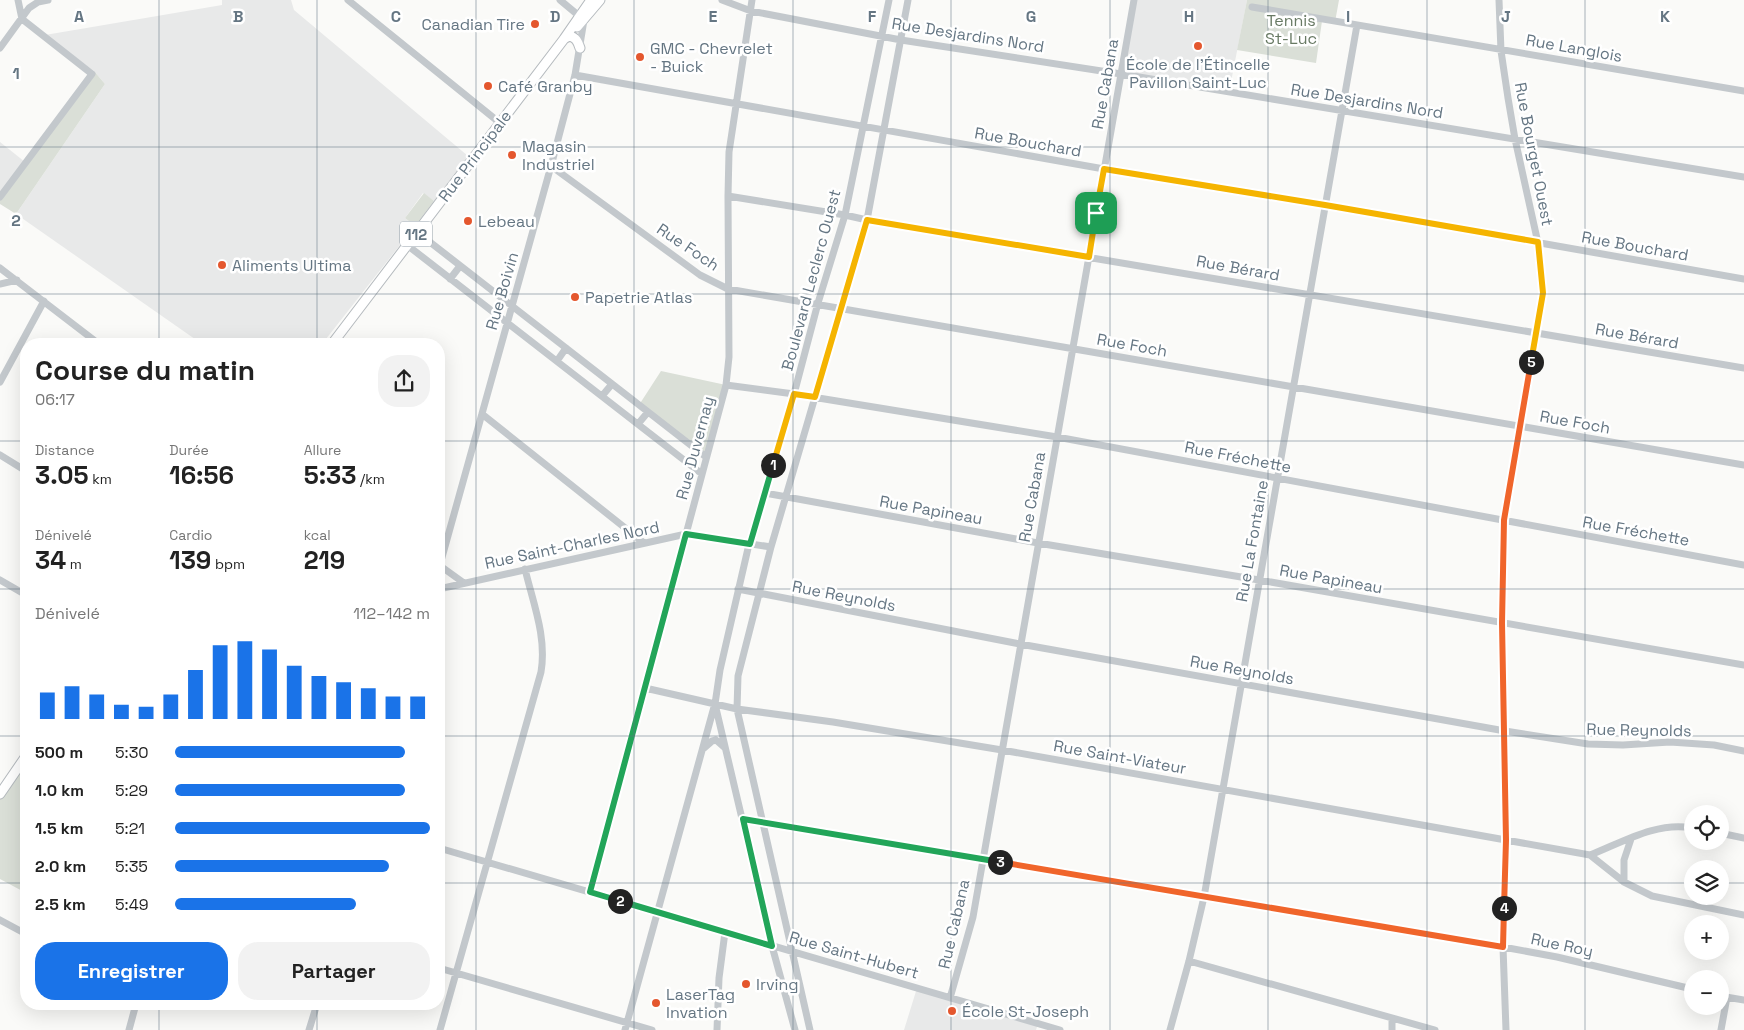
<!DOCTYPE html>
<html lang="fr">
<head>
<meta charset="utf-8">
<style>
  :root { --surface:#fff; --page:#f2f2f2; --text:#222; --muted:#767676; --accent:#1a73e8 }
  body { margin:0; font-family:"Space Grotesk",sans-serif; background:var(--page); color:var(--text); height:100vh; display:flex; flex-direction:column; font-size:19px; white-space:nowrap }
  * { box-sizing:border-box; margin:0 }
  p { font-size:16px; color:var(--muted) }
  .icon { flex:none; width:28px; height:28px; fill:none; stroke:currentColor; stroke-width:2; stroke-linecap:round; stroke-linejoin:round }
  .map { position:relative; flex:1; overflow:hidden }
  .drawer { position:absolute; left:20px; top:338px; width:425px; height:672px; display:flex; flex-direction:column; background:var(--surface); border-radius:20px; box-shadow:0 5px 20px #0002 }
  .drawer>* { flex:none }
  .tools { position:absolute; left:1684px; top:805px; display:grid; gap:10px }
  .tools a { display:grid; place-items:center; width:45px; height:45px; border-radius:50%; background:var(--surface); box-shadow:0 5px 20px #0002; font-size:25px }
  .pin { position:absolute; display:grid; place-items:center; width:42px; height:42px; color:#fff; margin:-21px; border-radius:10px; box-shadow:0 2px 8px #0006 }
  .km { position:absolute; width:25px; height:25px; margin:-12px; border-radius:50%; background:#222; color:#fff; font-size:14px; line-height:25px; text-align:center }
  .round { display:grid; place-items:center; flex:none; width:52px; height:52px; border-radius:20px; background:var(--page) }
  .summary { display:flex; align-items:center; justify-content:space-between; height:85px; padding:0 15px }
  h1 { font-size:28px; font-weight:600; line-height:38px }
  .metrics { display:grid; grid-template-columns:repeat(3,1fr); gap:8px; height:85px; padding:5px 15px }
  .metrics div { display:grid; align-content:center }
  .metrics b { font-size:25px; font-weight:600 }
  .metrics small { font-size:14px; font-weight:400 }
  .metrics p { font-size:14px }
  .chart { height:140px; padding:10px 15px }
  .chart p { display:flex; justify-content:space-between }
  .chart svg { width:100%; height:90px; margin-top:5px; stroke:var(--accent); stroke-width:6 }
  .action { display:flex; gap:10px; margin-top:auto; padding:10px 15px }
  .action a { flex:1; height:58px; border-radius:20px; background:var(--accent); color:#fff; font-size:20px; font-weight:600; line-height:58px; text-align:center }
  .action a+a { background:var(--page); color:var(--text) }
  ul { padding:0 15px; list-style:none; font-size:16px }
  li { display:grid; grid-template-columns:80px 60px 1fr; align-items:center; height:38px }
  li i { height:12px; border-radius:6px; background:var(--accent) }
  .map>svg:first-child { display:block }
</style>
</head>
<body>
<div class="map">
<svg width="1744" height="1030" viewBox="0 0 1744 1030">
  <rect width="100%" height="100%" fill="#fafaf8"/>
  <path fill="#e8e9e9" d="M222,0H291L294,10L468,156L434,201L423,193L405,218L415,226L322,344H202L16,214L105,84L94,71L45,35L222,5Z
    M1134,0H1247L1229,92L1121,74Z
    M0,142L25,162L0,196Z
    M917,988L1038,1024L1036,1030H904Z"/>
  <path fill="#dadfd7" d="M1247,0H1339L1335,22L1322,21L1316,63L1237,50Z
    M94,71L105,84L16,214L0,204V196Z
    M424,193L434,201L415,226L405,218Z
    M661,371L726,385L706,457L639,405Z
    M21,764L26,767V893L0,879V794Z"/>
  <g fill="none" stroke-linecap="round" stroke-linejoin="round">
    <defs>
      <path id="major" d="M577,27L600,0
        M564,39L569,36C576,37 578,42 580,48
        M332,344L564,39L591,0
        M0,794L26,756"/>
    </defs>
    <use href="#major" stroke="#b5babe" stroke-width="11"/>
    <path stroke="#c3c8cc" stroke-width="7" d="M18,0L22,19
      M348,0L500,123
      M722,0L751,11L901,40L1121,74L1744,177
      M1499,0L1501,51L1508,98L1515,139L1538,243L1543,293L1519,426L1504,520L1502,623L1506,840L1503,947L1506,1030
      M1252,7L1744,91
      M0,48L29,8L38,2L48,0
      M575,75L1104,169L1325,205L1744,279
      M551,166L700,275L728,289L1744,465
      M728,196L845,215L867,220L1744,368
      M0,197L92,74L22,19
      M417,232L706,457
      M407,245L702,474
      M0,268L99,344
      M450,279L460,266
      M0,284L17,280
      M557,361L566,348
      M0,382L44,301
      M726,385L794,394L1057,437L1744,565
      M602,396L612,384
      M482,414L644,543
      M638,424L648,412
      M0,455L26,471
      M765,493L1038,543L1259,580L1744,665
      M439,565L464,583
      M439,568L551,166L575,75L584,20L560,0
      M0,580L26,595
      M439,589L686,534L771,547
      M738,589L1020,644L1505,731L1588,744L1623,745L1670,742L1714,745L1744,751
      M645,688L737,709L833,722L1002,750L1590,855L1624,882L1652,896L1744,915
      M704,748L712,741L716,740L725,748
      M743,819L1503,947L1557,957L1692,989
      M1720,833L1744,838
      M439,848L1060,1030
      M1590,855C1621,843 1657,821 1692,828
      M1624,882V860L1631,839
      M590,892L726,385L729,357L728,196L729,152L752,0
      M0,920L26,934
      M1189,961L1435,1030
      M439,968L652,1030
      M1720,996L1744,1000
      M950,998L973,917L1134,0
      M1392,1019V1030
      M129,1030L136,1004
      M309,1030L317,1004
      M440,1030L541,672C547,637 533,603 525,569
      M625,1030L714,707
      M717,1030L719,978L725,932
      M795,1030L772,946L715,704L720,670L749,544L794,394L818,303L845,215L889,0
      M810,1030L737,709L738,676L771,547L867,220L908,0
      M1170,1030L1189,961L1204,897L1357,25
      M1721,1030L1727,997"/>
    <use href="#major" stroke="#fff" stroke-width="9"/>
  </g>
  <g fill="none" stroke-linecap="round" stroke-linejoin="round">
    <defs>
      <path id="split-1" d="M773,465L794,394L815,397L867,220L1089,257L1096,213"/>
      <path id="split-2" d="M620,901L590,892L686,534L750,544L773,465"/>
      <path id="split-3" d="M620,901L772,946L743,819L1000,862"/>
      <path id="split-4" d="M1000,862L1503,947L1504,908"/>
      <path id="split-5" d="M1504,908L1506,840L1502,623L1504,520L1531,362"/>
      <path id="split-6" d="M1096,213L1104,169L1325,205L1538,242L1543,293L1531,362"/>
    </defs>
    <use href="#split-1" stroke="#fff" stroke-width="10"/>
    <use href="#split-2" stroke="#fff" stroke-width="10"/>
    <use href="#split-3" stroke="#fff" stroke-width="10"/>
    <use href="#split-4" stroke="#fff" stroke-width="10"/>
    <use href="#split-5" stroke="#fff" stroke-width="10"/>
    <use href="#split-6" stroke="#fff" stroke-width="10"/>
    <use href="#split-1" stroke="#f5b400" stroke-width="6"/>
    <use href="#split-2" stroke="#22a559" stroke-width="6"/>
    <use href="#split-3" stroke="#22a559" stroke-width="6"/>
    <use href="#split-4" stroke="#f0652b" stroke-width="6"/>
    <use href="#split-5" stroke="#f0652b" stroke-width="6"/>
    <use href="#split-6" stroke="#f5b400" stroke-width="6"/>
  </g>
  <path fill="none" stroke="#657683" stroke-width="1" stroke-opacity="0.55" d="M159,0V344M317,0V344M476,0V1030M634,0V1030M793,0V1030M951,0V1030M1110,0V1030M1268,0V1030M1427,0V1030M1585,0V1030M0,147H1744M0,294H1744M0,441H26M439,441H1744M0,589H26M439,589H1744M0,736H26M439,736H1744M0,883H26M439,883H1692M1720,883H1744M159,1004V1030M317,1004V1030"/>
  <g fill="#e4572e" stroke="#fff" stroke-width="2">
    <circle cx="535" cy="24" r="5"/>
    <circle cx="1198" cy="46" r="5"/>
    <circle cx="640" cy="57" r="5"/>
    <circle cx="488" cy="86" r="5"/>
    <circle cx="512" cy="155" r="5"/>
    <circle cx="468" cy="221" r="5"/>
    <circle cx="222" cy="265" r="5"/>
    <circle cx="575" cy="297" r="5"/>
    <circle cx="746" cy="984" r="5"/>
    <circle cx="656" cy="1003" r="5"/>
    <circle cx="952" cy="1011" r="5"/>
  </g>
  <g text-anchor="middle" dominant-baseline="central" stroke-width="5" stroke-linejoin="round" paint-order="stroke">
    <rect fill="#fff" stroke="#939fa8" stroke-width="1" x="400" y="221.5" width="32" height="25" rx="4"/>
    <g font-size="15" font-weight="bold" fill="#657683">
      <text x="416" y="234">112</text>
    </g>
    <g font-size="16" fill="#687a64" stroke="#fff">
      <text x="1291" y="20">Tennis<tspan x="1291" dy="18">St-Luc</tspan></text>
    </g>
    <g font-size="16" fill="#657683" stroke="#fff" text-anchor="start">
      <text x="525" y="24" text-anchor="end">Canadian Tire</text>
      <text x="650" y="48">GMC - Chevrelet<tspan x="650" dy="18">- Buick</tspan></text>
      <text x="1198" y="64" text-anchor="middle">École de l'Étincelle<tspan x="1198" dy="18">Pavillon Saint-Luc</tspan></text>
      <text x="498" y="86">Café Granby</text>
      <text x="522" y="146">Magasin<tspan x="522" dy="18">Industriel</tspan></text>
      <text x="478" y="221">Lebeau</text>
      <text x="232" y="265">Aliments Ultima</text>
      <text x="585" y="297">Papetrie Atlas</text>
      <text x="756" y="984">Irving</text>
      <text x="666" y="994">LaserTag<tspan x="666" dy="18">Invation</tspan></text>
      <text x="962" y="1011">École St-Joseph</text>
    </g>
    <g font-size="16" fill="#657683" stroke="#fff">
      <text transform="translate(968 35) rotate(9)">Rue Desjardins Nord</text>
      <text transform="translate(1574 48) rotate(10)">Rue Langlois</text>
      <text transform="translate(1105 84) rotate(-80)">Rue Cabana</text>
      <text transform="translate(1367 101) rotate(9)">Rue Desjardins Nord</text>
      <text transform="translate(1028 142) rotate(10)">Rue Bouchard</text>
      <text transform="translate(1534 154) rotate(79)">Rue Bourget Ouest</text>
      <text transform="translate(475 156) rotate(-53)">Rue Principale</text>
      <text transform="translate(1635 246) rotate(10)">Rue Bouchard</text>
      <text transform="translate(688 247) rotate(34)">Rue Foch</text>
      <text transform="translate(1238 268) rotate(10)">Rue Bérard</text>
      <text transform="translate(811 280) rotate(-75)">Boulevard Leclerc Ouest</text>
      <text transform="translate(502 291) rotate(-74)">Rue Boivin</text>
      <text transform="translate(1637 336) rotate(10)">Rue Bérard</text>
      <text transform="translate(1132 345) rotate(10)">Rue Foch</text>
      <text transform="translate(1575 422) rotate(10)">Rue Foch</text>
      <text transform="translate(695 448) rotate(-75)">Rue Duvernay</text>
      <text transform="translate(1238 457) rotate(11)">Rue Fréchette</text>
      <text transform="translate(1032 497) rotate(-80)">Rue Cabana</text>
      <text transform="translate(931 510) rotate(10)">Rue Papineau</text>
      <text transform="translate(1636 531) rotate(10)">Rue Fréchette</text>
      <text transform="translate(1252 541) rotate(-80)">Rue La Fontaine</text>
      <text transform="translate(572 545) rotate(-12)">Rue Saint-Charles Nord</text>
      <text transform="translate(1331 579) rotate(10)">Rue Papineau</text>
      <text transform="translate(844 596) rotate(11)">Rue Reynolds</text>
      <text transform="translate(1242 670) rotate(10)">Rue Reynolds</text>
      <text transform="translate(1639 730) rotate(1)">Rue Reynolds</text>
      <text transform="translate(1120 757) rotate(10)">Rue Saint-Viateur</text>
      <text transform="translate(954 924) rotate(-77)">Rue Cabana</text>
      <text transform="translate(1562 945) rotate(12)">Rue Roy</text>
      <text transform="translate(854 955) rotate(16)">Rue Saint-Hubert</text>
    </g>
  </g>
  <g font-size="16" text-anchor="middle" font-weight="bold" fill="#657683" stroke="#fff" stroke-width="5" stroke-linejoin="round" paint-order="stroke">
    <text x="79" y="22">A</text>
    <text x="238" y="22">B</text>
    <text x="396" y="22">C</text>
    <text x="555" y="22">D</text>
    <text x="713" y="22">E</text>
    <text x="872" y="22">F</text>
    <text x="1031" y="22">G</text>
    <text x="1189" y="22">H</text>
    <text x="1348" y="22">I</text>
    <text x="1506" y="22">J</text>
    <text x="1665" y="22">K</text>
    <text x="16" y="79">1</text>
    <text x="16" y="226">2</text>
  </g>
</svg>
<div class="tools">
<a><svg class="icon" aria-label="locate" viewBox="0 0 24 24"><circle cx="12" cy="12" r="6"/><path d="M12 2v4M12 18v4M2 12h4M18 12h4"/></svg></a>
<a><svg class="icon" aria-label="layers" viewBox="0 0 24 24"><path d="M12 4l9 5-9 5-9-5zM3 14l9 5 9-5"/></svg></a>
<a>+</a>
<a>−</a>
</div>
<div class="pin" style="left:1096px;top:213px;background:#1e9e55"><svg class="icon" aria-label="arrive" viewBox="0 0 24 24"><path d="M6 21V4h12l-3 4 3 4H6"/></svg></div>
<b class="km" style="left:773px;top:465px">1</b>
<b class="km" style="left:620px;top:901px">2</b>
<b class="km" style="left:1000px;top:862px">3</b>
<b class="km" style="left:1504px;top:908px">4</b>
<b class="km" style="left:1531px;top:362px">5</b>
<section class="drawer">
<div class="summary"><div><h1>Course du matin</h1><p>06:17</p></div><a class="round"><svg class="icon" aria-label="share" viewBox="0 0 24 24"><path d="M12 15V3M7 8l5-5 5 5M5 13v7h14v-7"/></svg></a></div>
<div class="metrics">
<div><p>Distance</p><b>3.05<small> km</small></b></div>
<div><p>Durée</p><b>16:56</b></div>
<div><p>Allure</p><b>5:33<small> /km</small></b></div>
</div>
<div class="metrics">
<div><p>Dénivelé</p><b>34<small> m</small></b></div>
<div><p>Cardio</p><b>139<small> bpm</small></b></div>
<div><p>kcal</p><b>219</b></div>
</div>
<div class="chart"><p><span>Dénivelé</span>112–142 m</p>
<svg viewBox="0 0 160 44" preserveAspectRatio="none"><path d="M5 44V31M15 44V28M25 44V32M35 44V37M45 44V38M55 44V32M65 44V20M75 44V8M85 44V6M95 44V10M105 44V18M115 44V23M125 44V26M135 44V29M145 44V33M155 44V33"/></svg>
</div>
<ul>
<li><b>500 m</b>5:30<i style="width:90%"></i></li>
<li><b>1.0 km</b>5:29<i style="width:90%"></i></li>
<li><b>1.5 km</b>5:21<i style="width:100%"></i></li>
<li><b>2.0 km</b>5:35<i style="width:84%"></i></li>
<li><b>2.5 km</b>5:49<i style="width:71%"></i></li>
</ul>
<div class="action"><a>Enregistrer</a><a>Partager</a></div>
</section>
</div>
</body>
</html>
